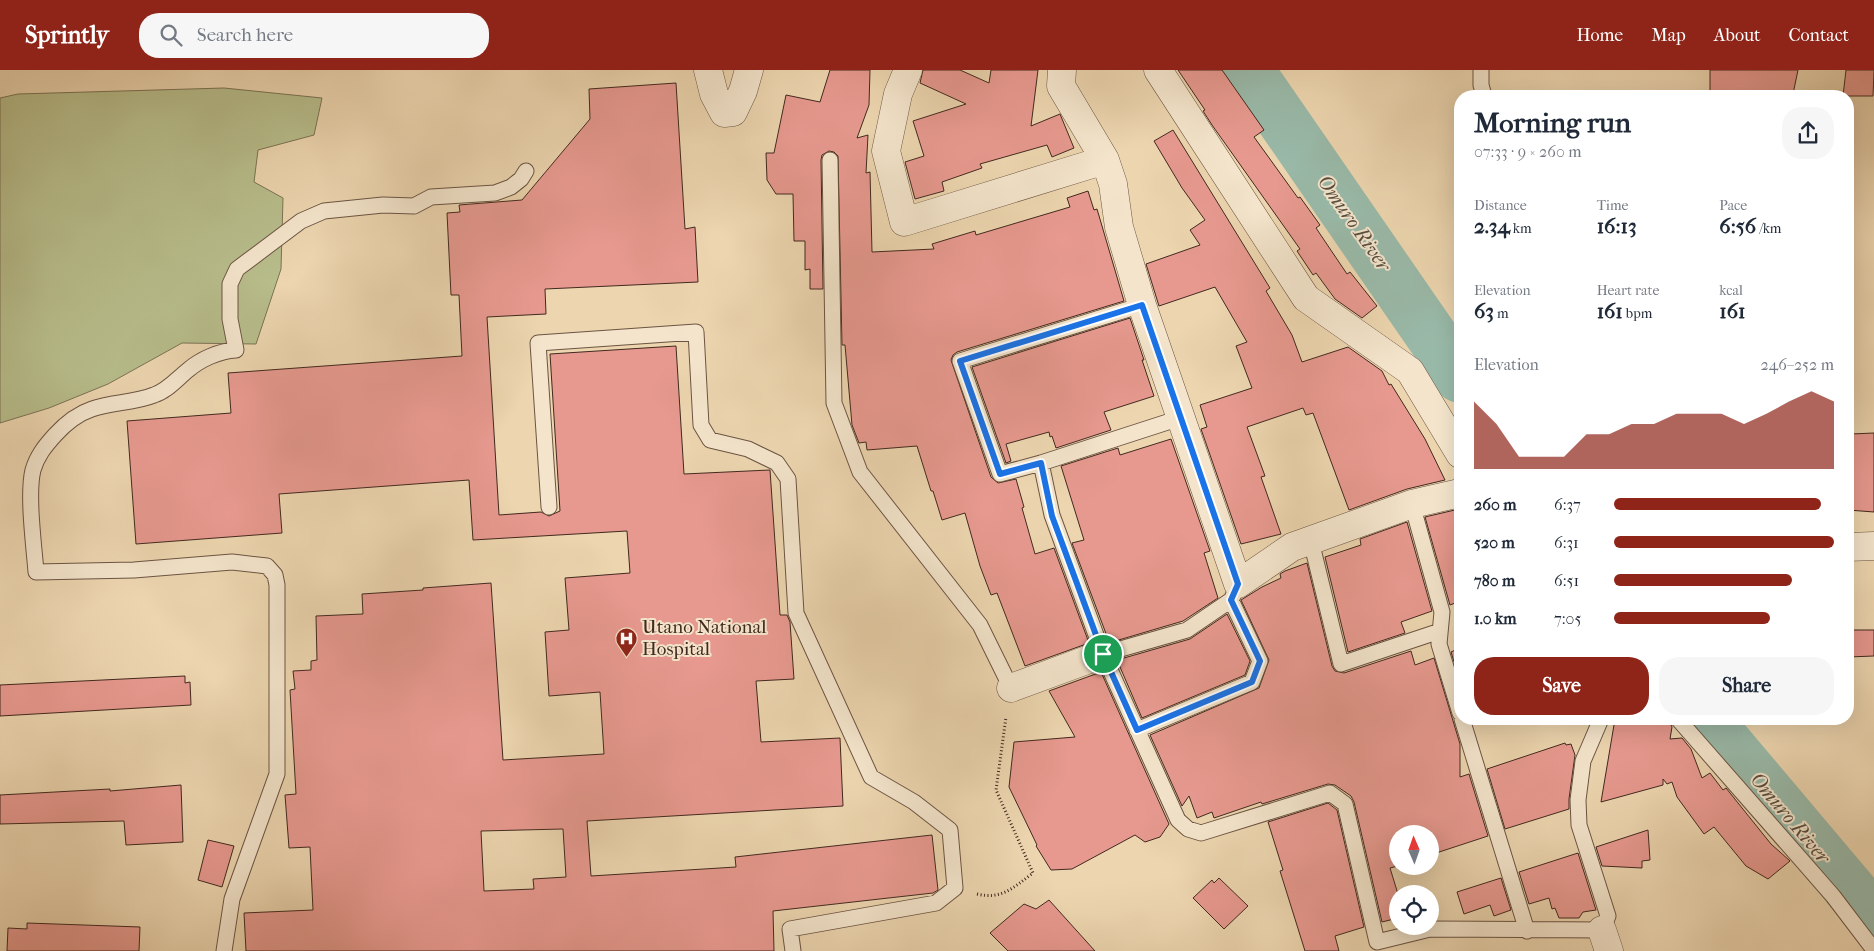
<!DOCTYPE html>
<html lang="en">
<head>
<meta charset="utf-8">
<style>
  :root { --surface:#fff; --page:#f6f6f7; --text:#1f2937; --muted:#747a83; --accent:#8f2418 }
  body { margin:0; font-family:"IM FELL French Canon",serif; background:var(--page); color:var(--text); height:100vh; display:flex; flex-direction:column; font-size:19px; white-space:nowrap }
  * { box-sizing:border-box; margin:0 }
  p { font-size:16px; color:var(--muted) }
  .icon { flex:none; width:28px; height:28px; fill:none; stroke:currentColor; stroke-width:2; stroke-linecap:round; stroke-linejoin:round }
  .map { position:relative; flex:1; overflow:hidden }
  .sheet { position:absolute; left:1454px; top:20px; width:400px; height:635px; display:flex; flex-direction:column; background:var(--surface); border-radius:20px; box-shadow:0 5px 20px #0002 }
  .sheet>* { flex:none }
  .needle { width:32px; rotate:358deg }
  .tools { position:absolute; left:1389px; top:755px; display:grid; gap:10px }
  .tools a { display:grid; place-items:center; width:50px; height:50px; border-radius:50%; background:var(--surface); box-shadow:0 5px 20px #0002; font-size:25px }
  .pin { position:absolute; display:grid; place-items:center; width:42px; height:42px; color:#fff; margin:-21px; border:2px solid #fff; border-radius:50%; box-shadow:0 1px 5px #0007 }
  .round { display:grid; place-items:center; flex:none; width:52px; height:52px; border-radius:20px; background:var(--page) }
  .summary { display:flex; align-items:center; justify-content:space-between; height:85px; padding:0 20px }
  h1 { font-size:28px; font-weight:700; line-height:38px }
  .figures { display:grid; grid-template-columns:repeat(3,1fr); gap:8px; height:85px; padding:5px 20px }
  .figures div { display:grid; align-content:center }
  .figures b { font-size:21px; font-weight:700 }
  .figures small { font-size:14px; font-weight:400 }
  .figures p { font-size:14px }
  .chart { height:140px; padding:10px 20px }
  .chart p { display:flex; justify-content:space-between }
  .chart svg { width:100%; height:90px; margin-top:5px; fill:var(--accent); opacity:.7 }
  .primary-button { display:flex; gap:10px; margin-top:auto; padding:10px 20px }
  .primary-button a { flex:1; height:58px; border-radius:20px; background:var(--accent); color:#fff; font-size:20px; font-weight:700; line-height:58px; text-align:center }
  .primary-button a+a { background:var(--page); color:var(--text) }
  ul { padding:0 20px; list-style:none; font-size:16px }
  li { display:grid; grid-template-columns:80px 60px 1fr; align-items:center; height:38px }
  li i { height:12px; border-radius:6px; background:var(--accent) }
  header { display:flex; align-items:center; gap:30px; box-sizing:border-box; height:70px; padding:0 25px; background:var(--accent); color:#fff }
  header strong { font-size:24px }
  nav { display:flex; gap:28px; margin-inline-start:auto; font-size:18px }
  .search { width:350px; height:45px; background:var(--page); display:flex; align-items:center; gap:12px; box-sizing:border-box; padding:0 18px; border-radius:20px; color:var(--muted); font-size:19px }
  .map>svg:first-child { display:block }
</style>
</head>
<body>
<header>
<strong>Sprintly</strong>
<div class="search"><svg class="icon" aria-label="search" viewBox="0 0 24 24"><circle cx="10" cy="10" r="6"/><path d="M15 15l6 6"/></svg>Search here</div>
<nav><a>Home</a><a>Map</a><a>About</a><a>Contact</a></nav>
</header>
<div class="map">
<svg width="1874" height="881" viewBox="0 0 1874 881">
  <rect width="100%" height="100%" fill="#ecd5af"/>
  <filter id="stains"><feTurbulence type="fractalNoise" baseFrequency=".004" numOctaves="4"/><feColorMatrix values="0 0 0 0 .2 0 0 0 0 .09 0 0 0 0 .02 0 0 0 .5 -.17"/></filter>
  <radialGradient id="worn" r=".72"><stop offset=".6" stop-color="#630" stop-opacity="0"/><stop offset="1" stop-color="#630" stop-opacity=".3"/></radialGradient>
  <path fill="#b7bd8b" stroke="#7c7355" d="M224,18L322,28L314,65L258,80L254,112L283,128L281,199L256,274L182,273L108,314L49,338L0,353V28L18,24Z"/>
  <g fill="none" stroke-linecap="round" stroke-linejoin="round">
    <path stroke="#99b9a8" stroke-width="52" d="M1248,0L1460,307
      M1706,649L1874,848"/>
  </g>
  <path fill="#e7998f" stroke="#42291f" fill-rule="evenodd" d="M830,0H870L869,35L857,68L868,65L866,103L870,102L872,182L934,179L932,174L975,161L976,165L1070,137L1067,128L1088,121L1094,140L1097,139L1124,231L957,282L953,285L951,290L991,407L998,413L1016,409L1024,437L1022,438L1035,484L1054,478L1089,573L1025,596L997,523L991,525L980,496L965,443L942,450L933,421H931L917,376L867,380L866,372L859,373L852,355L845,275H842L838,86L834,82L829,81L822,85L821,90L823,219H810V199L805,200V171H794L793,124H776L767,110L766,83H774L786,25L820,32Z
    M923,0H960L989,13L991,0H1038L1031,56L1060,44L1074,78L1052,87L1047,75L980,94L982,98L942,112L944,121L915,129L905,92L924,86L913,51L966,34L920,13Z
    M1178,0H1222L1264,60L1254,67L1298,128L1300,127L1320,155L1316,158L1347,204L1350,202L1377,236L1362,248L1335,229L1316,203L1313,205L1297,181L1300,179L1212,55L1203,41L1205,40Z
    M1710,0H1798L1793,24L1754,21V26H1710Z
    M1846,0H1874L1873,26H1843Z
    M676,13L685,159L695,157L698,212L545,219L546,244L487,247L499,445L541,442L549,446L560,441L550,284L676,276L684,404L770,400L780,545H787L790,552L794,609L756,611L761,672L840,668L843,736L587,751L591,806L736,797L735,787L932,765L938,820L933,823L773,841L774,881H246L244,843L313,840L310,777L289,778L285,725L296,724L290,620L295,619L293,601L311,600V591L317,590L316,546L363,544L362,524L423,520V518L491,513L503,690L604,684L600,622L549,626L545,562L569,560L565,508L630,503L627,461L473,470L469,410L279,424L282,463L136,474L127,351L231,343L228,303L462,286L459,225H451L447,143L460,142L459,135L522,130L590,49L589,19ZM563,759L566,807L533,809L534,819L484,821L481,761Z
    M1173,60L1270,218L1266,221L1292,265L1302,292L1348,277L1382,301L1389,315L1391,314L1425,369L1445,410L1407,419L1349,440L1313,343L1306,345L1303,338L1247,357L1265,406L1261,407L1281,464L1241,474L1201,359L1207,357L1200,335L1252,318L1236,276L1247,272L1215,217L1159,236L1146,194L1200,175L1190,160L1205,150L1182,118L1154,71Z
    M1130,248L1144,290H1142L1154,326L1104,342L1111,360L1056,378L1052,366L1050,367L1049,362L1006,374L1011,391L1006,393L972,297Z
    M1874,363V442L1848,440V369H1851V364Z
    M1171,369L1210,481L1204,483L1218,528L1183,551L1112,572L1108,569L1072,473L1084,470L1061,396L1118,378L1120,385Z
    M1459,439L1460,531L1450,535L1425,447Z
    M1407,452L1432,541L1401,552L1405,563L1348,582L1325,487L1361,475L1360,469Z
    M1307,493L1332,596L1335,601L1344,603L1411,581L1415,595L1434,588L1460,674V707L1469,704L1488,766L1430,785V764H1398V796L1390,798L1398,824V848L1382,852L1354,732L1351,726L1335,715L1328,714L1262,734L1261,732L1214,748L1212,742L1197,748L1189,726L1182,736L1150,665L1259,618L1269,590L1241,530L1262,517L1281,508L1280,504L1285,501Z
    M1227,544L1250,591L1245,605L1142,648L1117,590L1190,569Z
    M1848,560H1874V586L1848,587Z
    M1460,578V611L1451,582Z
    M1101,602L1169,754L1160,767L1145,772L1135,765L1072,799L1051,800L1036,776L1037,775L1009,717L1014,672L1075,667L1049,621Z
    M185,606V613L190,612L191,635L0,646V615Z
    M1615,649H1651L1669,651L1672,657L1670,669L1682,668L1691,679L1702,708L1710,703L1723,720L1726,718L1771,774L1790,791L1768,809L1746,796L1714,757L1704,764L1677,727L1672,712L1667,714L1663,709V715L1601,732Z
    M1565,673L1566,675L1571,674L1575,685L1569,729V739L1505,759L1487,699Z
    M181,715L183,772L126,775L124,751L0,754V725L110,719V721Z
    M1328,733L1337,740L1364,857L1335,866L1339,881H1305L1280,801L1283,800L1268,752Z
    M1648,760L1650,790L1642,791V798L1602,796L1596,777Z
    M208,770L234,776L222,817L198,810Z
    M1578,783L1596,840L1583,842L1579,848H1559L1555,838L1552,839L1549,828L1529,834L1519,802Z
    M1219,808L1248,836L1224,859L1193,828L1212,810L1214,813Z
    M1501,808L1511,840L1494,846L1490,835L1464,844L1457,822Z
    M1049,830L1095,881H1008L990,863L1024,834L1036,839Z
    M27,853L140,857L139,881H7L8,858L27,859Z"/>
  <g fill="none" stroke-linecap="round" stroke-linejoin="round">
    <defs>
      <path id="service" d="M1481,0V15L1484,26
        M830,90L834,333L860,402L980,555L1011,618
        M1142,235L960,291L1000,404L1041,393L1180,348
        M1041,393L1052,445L1103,584L1178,750L1188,759L1201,763L1330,723L1345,734L1377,872L1430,859L1602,860L1608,846L1579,755L1578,730L1583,691L1601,649
        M1412,434L1442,542L1439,574L1460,643
        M549,437L538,273L696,262L701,355L710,370L748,379L777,393L788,409L796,543L871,707L914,732L950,760L955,818L936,833L790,859L793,881
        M1311,471L1341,594L1440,561
        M1103,584L1187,560L1231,530L1235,522
        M1462,649L1527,861
        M1678,649L1833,826L1874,880
        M1137,660L1252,612L1260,591L1231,530
        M224,881L232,829L277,704V515L275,505L267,496L232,492L134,500L36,502C34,476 27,424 33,400C37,386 45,376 55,365C65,354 77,344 92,339C112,332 134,333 154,325C167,321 177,309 188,300C201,289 219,281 236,280L230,249V214L237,199L301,151L324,141L383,135L414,136L431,127L495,123L511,117L521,109L526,101"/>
      <path id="minor" d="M708,0L714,24L724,43L733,42L743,21L749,0
        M908,0L898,24L886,81L904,152L1105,90
        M1062,0L1061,16L1105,90L1113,114L1119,157L1142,235L1238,514L1292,477L1412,434L1460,423
        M1158,0L1306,228L1410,301L1460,384
        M1848,477L1874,476
        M1011,618L1103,584
        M1602,860L1609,881"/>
    </defs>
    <use href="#service" stroke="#6c5443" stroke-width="17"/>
    <use href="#minor" stroke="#6c5443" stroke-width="29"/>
    <path stroke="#42291f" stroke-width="3" stroke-dasharray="1 2.5" stroke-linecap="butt" d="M977,824C1002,830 1014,817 1033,803L996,720L1006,647"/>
    <use href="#service" stroke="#f3e4cb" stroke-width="15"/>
    <use href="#minor" stroke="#f3e4cb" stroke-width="28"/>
  </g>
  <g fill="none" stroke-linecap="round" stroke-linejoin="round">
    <defs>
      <path id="route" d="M1142,235L1238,514L1231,530L1260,591L1252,612L1137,660L1103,584L1052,446L1041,393L1000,404L960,291Z"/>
    </defs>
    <use href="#route" stroke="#fff" stroke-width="10"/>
    <use href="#route" stroke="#1a73e8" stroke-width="6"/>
  </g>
  <defs>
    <symbol id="hospital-pin" viewBox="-11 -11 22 30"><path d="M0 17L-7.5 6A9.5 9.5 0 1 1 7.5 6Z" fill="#8f2418" stroke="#f3e4cb"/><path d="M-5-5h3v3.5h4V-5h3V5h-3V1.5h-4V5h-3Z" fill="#fff"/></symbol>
  </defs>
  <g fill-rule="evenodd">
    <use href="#hospital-pin" x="614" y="556" width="25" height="34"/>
  </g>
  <g text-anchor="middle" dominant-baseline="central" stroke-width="4" stroke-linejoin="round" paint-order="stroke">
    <g font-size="19" fill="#42291f" stroke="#f3e4cb" text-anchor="start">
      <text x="642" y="557">Utano National<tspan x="642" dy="22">Hospital</tspan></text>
    </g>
    <g font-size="20" font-style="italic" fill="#584d41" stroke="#f3e4cb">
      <text transform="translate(1354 153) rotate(55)">Omuro River</text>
      <text transform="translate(1790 748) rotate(50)">Omuro River</text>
    </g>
  </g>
  <rect width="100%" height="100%" filter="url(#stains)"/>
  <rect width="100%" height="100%" fill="url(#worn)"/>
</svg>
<div class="tools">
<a><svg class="needle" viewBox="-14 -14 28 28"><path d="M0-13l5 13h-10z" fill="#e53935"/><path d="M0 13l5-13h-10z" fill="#747a83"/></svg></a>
<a><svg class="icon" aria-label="locate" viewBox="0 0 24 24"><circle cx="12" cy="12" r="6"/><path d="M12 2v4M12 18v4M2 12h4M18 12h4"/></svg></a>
</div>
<div class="pin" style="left:1103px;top:584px;background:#1e9e55"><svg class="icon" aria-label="arrive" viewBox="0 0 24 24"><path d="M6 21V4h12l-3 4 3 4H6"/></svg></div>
<section class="sheet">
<div class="summary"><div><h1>Morning run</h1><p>07:33 · 9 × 260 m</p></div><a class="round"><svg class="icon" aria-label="share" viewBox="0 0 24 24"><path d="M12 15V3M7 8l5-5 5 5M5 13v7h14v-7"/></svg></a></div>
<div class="figures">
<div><p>Distance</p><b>2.34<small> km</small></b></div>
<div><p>Time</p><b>16:13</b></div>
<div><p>Pace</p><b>6:56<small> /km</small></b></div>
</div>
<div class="figures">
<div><p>Elevation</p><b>63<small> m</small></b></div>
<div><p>Heart rate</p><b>161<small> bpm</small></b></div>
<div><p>kcal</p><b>161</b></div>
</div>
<div class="chart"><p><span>Elevation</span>246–252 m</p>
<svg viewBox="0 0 160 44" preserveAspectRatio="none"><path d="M0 44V11L10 22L20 38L30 38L40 38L50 27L60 27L70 22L80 22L90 17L100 17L110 17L120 22L130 17L140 11L150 6L160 11V44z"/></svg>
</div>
<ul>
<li><b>260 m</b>6:37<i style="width:94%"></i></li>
<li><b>520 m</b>6:31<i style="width:100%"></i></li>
<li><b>780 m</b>6:51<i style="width:81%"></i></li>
<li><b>1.0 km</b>7:05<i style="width:71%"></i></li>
</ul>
<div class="primary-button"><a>Save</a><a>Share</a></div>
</section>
</div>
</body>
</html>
